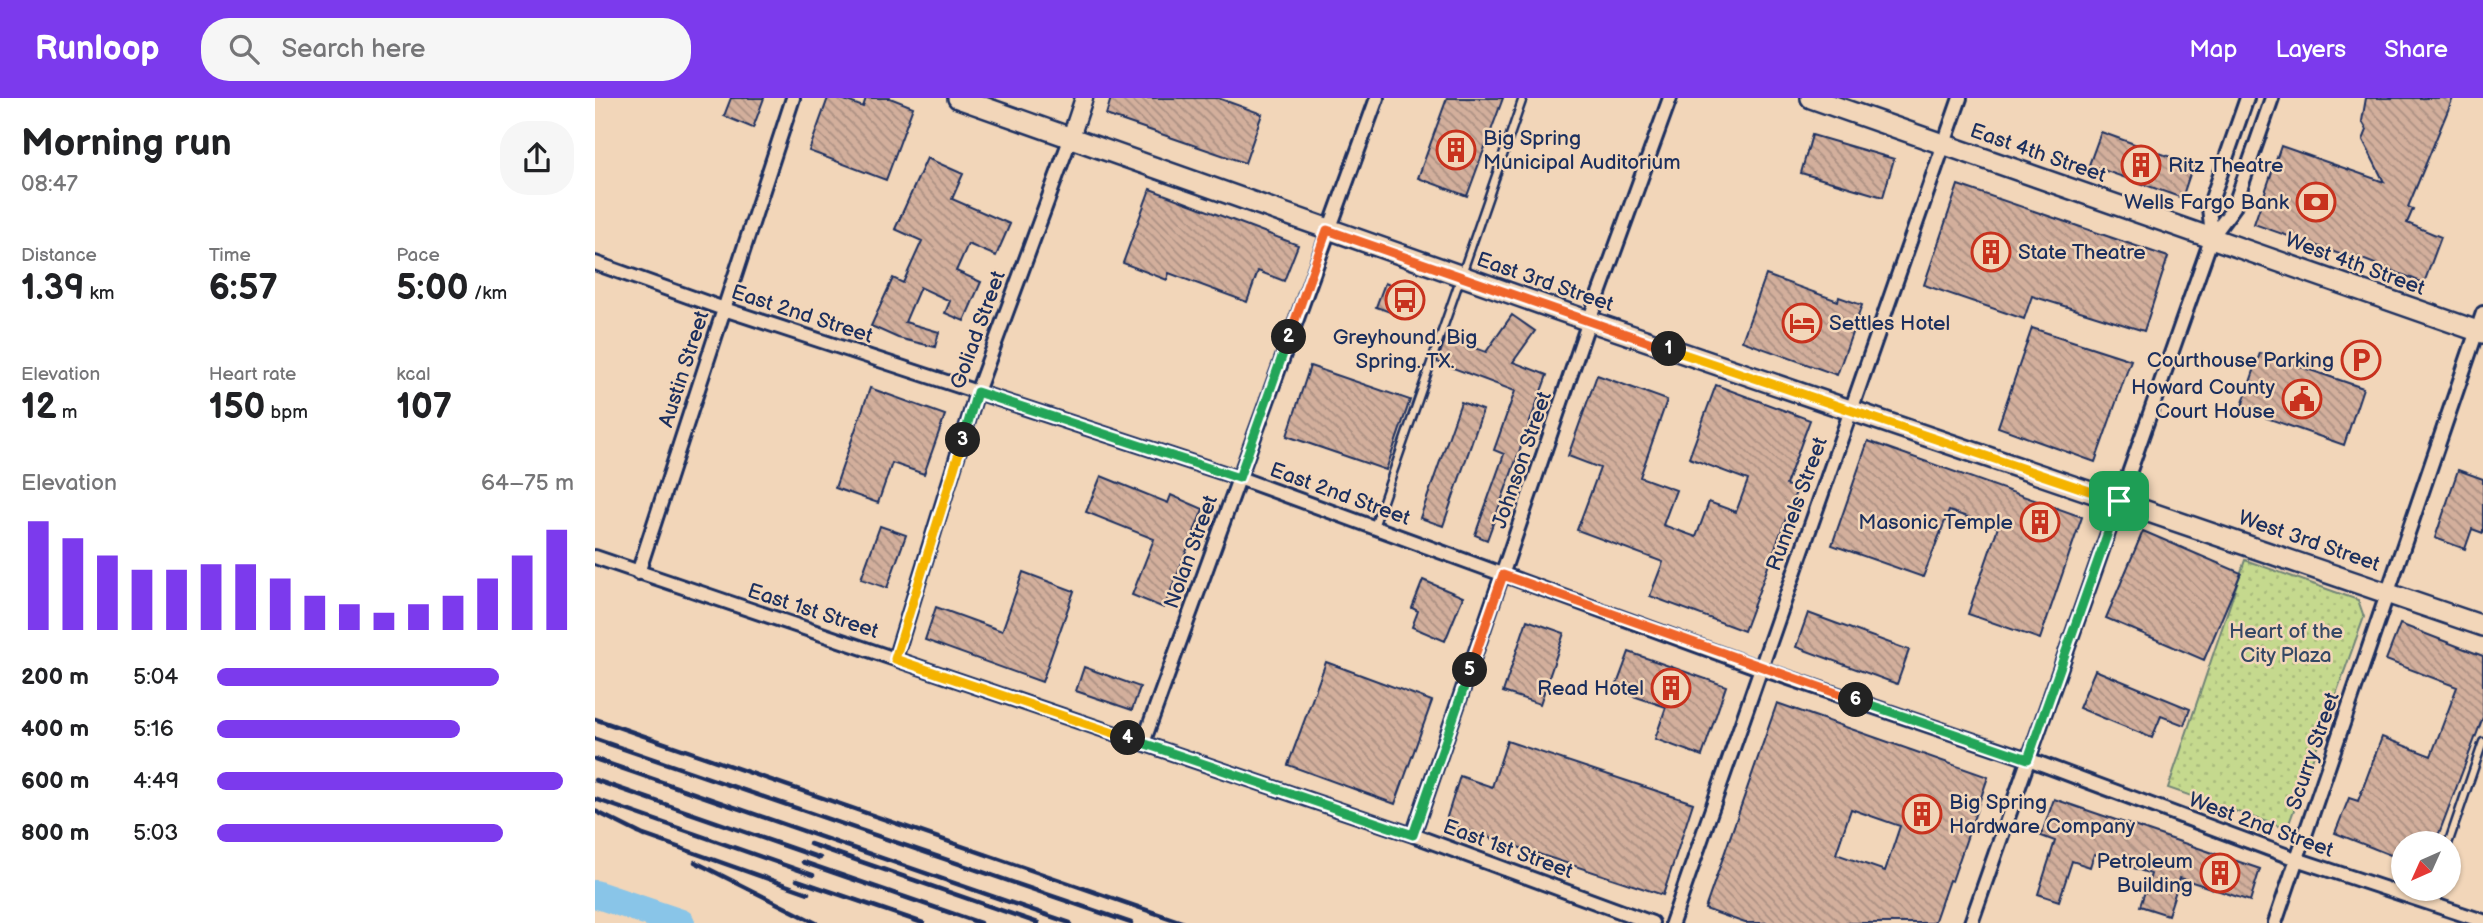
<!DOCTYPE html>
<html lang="en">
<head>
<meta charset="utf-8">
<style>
  :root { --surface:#fff; --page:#f6f6f6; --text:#202124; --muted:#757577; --accent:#7c3aed }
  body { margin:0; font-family:"Balsamiq Sans",sans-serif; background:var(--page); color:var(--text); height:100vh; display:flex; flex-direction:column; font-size:26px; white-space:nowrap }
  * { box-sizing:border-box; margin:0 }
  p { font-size:23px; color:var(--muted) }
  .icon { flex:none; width:38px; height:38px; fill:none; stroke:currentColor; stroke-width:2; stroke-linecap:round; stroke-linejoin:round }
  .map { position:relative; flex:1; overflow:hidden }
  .sheet { display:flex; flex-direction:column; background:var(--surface); width:595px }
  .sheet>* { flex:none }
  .needle { width:46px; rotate:225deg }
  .controls { position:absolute; left:1796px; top:733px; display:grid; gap:14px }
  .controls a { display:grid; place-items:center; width:70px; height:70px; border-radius:50%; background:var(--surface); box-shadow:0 2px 5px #0004; font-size:35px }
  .pin { position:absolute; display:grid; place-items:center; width:60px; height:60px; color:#fff; margin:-30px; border-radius:14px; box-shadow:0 4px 10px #0006 }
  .km { position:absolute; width:35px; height:35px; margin:-18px; border-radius:50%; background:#222; color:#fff; font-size:19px; line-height:35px; text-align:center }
  .round { display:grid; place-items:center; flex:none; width:74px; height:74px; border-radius:28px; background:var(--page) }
  .head { display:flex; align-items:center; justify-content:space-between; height:119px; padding:0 21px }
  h1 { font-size:38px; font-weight:600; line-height:52px }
  .figures { display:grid; grid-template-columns:repeat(3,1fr); gap:10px; height:119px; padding:7px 21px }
  .figures div { display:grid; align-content:center }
  .figures b { font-size:35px; font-weight:600 }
  .figures small { font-size:19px; font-weight:400 }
  .figures p { font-size:19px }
  .chart { height:196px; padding:14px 21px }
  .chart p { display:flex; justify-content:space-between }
  .chart svg { width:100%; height:126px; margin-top:7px; stroke:var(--accent); stroke-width:6 }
  ul { padding:0 21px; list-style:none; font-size:23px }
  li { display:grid; grid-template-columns:112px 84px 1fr; align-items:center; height:52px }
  li i { height:18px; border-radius:9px; background:var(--accent) }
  header { display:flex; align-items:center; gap:42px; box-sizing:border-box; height:98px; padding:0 35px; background:var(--accent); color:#fff }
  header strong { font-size:33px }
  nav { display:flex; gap:38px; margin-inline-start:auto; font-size:24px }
  .search { width:490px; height:63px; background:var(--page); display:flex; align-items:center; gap:18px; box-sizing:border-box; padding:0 24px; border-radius:28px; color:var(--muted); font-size:26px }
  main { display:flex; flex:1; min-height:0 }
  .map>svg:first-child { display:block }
</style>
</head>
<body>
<header>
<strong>Runloop</strong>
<div class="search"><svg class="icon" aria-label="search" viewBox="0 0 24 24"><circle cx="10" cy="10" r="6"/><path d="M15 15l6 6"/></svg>Search here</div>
<nav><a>Map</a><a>Layers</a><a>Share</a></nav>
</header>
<main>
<section class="sheet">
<div class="head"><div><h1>Morning run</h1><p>08:47</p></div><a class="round"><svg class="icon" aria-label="share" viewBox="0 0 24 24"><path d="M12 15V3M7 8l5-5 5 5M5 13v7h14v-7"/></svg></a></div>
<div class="figures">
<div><p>Distance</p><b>1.39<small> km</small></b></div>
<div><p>Time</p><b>6:57</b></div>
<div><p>Pace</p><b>5:00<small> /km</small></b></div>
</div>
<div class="figures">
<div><p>Elevation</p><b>12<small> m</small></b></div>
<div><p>Heart rate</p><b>150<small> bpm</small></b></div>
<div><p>kcal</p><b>107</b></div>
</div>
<div class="chart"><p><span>Elevation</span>64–75 m</p>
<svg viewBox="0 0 160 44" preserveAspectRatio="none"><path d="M5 44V6M15 44V12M25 44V18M35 44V23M45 44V23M55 44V21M65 44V21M75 44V26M85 44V32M95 44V35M105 44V38M115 44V35M125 44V32M135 44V26M145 44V18M155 44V9"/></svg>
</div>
<ul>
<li><b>200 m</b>5:04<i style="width:79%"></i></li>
<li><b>400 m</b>5:16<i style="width:68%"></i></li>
<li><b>600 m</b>4:49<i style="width:97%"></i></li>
<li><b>800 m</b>5:03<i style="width:80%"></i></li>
</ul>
</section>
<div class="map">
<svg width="1888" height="825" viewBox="0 0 1888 825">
  <defs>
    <pattern id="park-dots" width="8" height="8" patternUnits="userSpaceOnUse" patternTransform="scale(1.75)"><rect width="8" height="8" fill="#c5d98e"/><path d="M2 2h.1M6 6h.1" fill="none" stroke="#a9bb7d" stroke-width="1.8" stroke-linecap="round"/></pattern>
    <pattern id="building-back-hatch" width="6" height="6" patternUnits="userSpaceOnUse" patternTransform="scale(1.75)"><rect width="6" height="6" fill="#d3af9c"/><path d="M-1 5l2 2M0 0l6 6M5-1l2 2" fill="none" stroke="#aa8f82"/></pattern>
  </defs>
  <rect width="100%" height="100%" fill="#f2d6b9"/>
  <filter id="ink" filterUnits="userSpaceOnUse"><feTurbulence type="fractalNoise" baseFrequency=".0143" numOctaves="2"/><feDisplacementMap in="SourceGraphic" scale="14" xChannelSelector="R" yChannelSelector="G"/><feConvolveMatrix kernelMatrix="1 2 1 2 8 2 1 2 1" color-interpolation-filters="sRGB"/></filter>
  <g filter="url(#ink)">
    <path fill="url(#park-dots)" stroke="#708476" stroke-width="2" d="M1650,462L1763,502L1769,519L1692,731L1573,690Z"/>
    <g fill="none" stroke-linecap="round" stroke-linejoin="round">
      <path stroke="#89c5e8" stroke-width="28" d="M0,796L86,825"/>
    </g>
    <path fill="url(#building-back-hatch)" stroke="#1b2f5e" stroke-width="2" fill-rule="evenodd" d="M136,0H169L158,30L129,18Z
      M233,0H244L268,9L271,0H295L318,9L291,82L214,53Z
      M516,0H623L667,16L650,65L511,17Z
      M852,0H908L872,98L823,80Z
      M1771,0H1858L1813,109L1818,111L1812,125L1846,139L1829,185L1757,157L1756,160L1659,126L1686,48L1789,84L1768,42L1772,32L1767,23Z
      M1506,34L1598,67L1587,100L1494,67Z
      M1217,37L1299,61L1288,99L1206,75Z
      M332,60L368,76L357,101L415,126L401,158L373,146L361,173L386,184L369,223L350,215L355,203L325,189L310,224L344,234L340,249L303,240L276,228L298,180L308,185L327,143L300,131Z
      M1363,87L1573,159L1549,233L1437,198L1429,221L1329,187Z
      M555,91L703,147L689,183L663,173L652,204L574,175L572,182L528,165Z
      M1171,177L1243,203L1244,199L1267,207L1242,277L1147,243Z
      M790,185L818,196L809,219L781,209Z
      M917,217L940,233L918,264L952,277L892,442L880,437L909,356L899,352L920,293L842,264L851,239L891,254Z
      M1437,230L1536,262L1500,364L1403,329Z
      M1665,255L1768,290L1749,347L1646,311Z
      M715,268L815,302L791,372L692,338Z
      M1002,277L1072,302L1045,379L1081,392L1068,427L1101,439L1114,404L1141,414L1153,382L1094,360L1121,287L1215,322L1191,387L1202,391L1149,533L1055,498L1068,464L982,432L1005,370L973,358Z
      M275,290L350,317L329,376L297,365L283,405L240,390Z
      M866,304L888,312L848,428L825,420Z
      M1273,343L1487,419L1445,541L1373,516L1403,429L1354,413L1328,479L1237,447Z
      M1863,372L1888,381V435L1877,431L1870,451L1840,440Z
      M506,378L573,405L576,397L608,411L569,510L537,497L559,441L491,414Z
      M285,428L311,437L292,490L266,481Z
      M1548,433L1646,475L1609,562L1511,520Z
      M428,474L479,493L447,584L330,542L341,509L407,533Z
      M828,482L868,499L850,543L817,529L823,513L817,510Z
      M1213,515L1314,552L1302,586L1201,549Z
      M932,522L969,535L945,606L908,594Z
      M1805,526L1888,558V619L1840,746H1808V762L1740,735L1754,700L1763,703L1787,639L1836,658L1862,589L1791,562Z
      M1034,554L1131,588L1107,658L1060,641L1071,609L1020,592Z
      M731,564L837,603L800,706L693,667Z
      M489,569L545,589L537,612L481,593Z
      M1500,572L1595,611L1589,627L1566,618L1557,640L1484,610Z
      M1182,605L1393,679L1357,783L1354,782L1339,825H1150L1110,811ZM1256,711L1305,728L1290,773L1241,756Z
      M912,643L1098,705L1068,797L850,725L865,678L897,689Z
      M1459,701L1665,771L1655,803L1585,780L1573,817L1545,808L1556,776L1499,756L1495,769L1477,763L1464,803L1443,796L1460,743L1446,738Z"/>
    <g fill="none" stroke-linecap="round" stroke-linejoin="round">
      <defs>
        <path id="service" d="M779,429L928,0
          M1853,746L1888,644
          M1833,805L1838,791"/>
        <path id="minor" d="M1617,139L1614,109L1652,0
          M0,165L129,211L644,380L1164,570L1433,661L1701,761L1888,823
          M0,459L818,737L1057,825
          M43,475L198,0
          M300,561L382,294L476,39
          M548,645L782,0
          M818,737L994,223L1075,0
          M1077,825L1365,0
          M1376,825L1617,139L1639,109L1677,0
          M1680,825L1888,215"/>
        <path id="tertiary" d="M476,39L489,0"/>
        <path id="secondary" d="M363,0L994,223L1888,528
          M1216,0L1888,235"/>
      </defs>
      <use href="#service" stroke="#1b2f5e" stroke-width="11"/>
      <use href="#minor" stroke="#1b2f5e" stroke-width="18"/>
      <use href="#tertiary" stroke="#1b2f5e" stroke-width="21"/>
      <use href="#secondary" stroke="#1b2f5e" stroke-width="24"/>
      <use href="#service" stroke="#f2d6b9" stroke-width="6"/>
      <use href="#minor" stroke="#f2d6b9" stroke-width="12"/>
      <use href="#tertiary" stroke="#f2d6b9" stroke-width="16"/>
      <use href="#secondary" stroke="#f2d6b9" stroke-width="19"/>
      <path stroke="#1b2f5e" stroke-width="4.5" d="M0,621L589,825
        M0,641L536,825
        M0,661L475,825
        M0,682L225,760
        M0,701L218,777
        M0,713L50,738
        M43,735L213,795
        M215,746L443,825
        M100,764L221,825
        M208,764L385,825
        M202,782L328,825"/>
    </g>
  </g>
  <g fill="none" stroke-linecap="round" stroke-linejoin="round" filter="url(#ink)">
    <defs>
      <path id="split-1" d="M1074,251L1524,403"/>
      <path id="split-2" d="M694,239L732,132L1074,251"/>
      <path id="split-3" d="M368,342L382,294L644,380L694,239"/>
      <path id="split-4" d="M368,342L300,561L533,640"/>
      <path id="split-5" d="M533,640L818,737L875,572"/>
      <path id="split-6" d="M875,572L908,477L1261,602"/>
      <path id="split-7" d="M1261,602L1433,661L1524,403"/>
    </defs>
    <use href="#split-1" stroke="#fff" stroke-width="14"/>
    <use href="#split-2" stroke="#fff" stroke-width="14"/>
    <use href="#split-3" stroke="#fff" stroke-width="14"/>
    <use href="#split-4" stroke="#fff" stroke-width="14"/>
    <use href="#split-5" stroke="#fff" stroke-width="14"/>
    <use href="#split-6" stroke="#fff" stroke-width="14"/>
    <use href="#split-7" stroke="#fff" stroke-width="14"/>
    <use href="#split-1" stroke="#f5b400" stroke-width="9"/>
    <use href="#split-2" stroke="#f0652b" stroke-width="9"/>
    <use href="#split-3" stroke="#22a559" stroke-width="9"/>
    <use href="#split-4" stroke="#f5b400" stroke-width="9"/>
    <use href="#split-5" stroke="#22a559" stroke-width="9"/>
    <use href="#split-6" stroke="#f0652b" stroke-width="9"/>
    <use href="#split-7" stroke="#22a559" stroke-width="9"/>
  </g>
  <defs>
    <symbol id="building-ring" viewBox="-11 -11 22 22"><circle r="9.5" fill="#f2d6b9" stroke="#c8321e" stroke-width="1.5"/><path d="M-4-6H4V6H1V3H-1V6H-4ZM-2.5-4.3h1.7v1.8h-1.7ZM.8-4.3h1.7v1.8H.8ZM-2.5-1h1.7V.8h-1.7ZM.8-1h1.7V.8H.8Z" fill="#c8321e"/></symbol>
    <symbol id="bank-ring" viewBox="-11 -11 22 22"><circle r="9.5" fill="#f2d6b9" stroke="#c8321e" stroke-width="1.5"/><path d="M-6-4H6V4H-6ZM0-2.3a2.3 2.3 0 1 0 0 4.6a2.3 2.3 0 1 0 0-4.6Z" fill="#c8321e"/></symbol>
    <symbol id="bus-ring" viewBox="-11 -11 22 22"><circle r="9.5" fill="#f2d6b9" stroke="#c8321e" stroke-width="1.5"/><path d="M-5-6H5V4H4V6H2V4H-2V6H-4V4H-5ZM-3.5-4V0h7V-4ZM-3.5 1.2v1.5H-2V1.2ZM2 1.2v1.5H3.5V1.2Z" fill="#c8321e"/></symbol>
    <symbol id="hotel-ring" viewBox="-11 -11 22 22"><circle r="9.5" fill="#f2d6b9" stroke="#c8321e" stroke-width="1.5"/><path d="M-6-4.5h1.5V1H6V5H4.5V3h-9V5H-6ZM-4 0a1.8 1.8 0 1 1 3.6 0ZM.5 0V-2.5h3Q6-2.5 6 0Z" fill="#c8321e"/></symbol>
    <symbol id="parking-ring" viewBox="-11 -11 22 22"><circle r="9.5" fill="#f2d6b9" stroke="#c8321e" stroke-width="1.5"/><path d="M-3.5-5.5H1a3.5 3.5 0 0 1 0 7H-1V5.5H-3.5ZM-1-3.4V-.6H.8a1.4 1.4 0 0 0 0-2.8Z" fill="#c8321e"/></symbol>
    <symbol id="civic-ring" viewBox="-11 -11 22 22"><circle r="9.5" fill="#f2d6b9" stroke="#c8321e" stroke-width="1.5"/><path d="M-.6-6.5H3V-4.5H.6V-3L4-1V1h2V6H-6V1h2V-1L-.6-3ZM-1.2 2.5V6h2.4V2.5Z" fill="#c8321e"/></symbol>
  </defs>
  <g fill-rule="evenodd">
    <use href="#building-ring" x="839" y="30" width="44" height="44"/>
    <use href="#building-ring" x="1524" y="45" width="44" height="44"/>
    <use href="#bank-ring" x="1699" y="82" width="44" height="44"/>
    <use href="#building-ring" x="1374" y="132" width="44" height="44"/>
    <use href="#bus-ring" x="788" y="180" width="44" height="44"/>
    <use href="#hotel-ring" x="1185" y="203" width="44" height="44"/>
    <use href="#parking-ring" x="1744" y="240" width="44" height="44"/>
    <use href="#civic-ring" x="1685" y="279" width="44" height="44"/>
    <use href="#building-ring" x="1423" y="402" width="44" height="44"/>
    <use href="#building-ring" x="1054" y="568" width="44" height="44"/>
    <use href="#building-ring" x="1305" y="694" width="44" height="44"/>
    <use href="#building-ring" x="1603" y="753" width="44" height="44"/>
  </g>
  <g text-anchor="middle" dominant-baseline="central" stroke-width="5" stroke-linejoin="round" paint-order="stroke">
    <g font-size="21" fill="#1b2f5e" stroke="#f2d6b9" text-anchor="end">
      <text x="888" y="40" text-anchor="start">Big Spring<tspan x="888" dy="24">Municipal Auditorium</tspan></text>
      <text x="1573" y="67" text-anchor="start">Ritz Theatre</text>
      <text x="1694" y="104">Wells Fargo Bank</text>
      <text x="1423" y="154" text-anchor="start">State Theatre</text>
      <text x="1234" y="225" text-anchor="start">Settles Hotel</text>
      <text x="810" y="239" text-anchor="middle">Greyhound. Big<tspan x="810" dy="24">Spring. TX.</tspan></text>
      <text x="1739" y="262">Courthouse Parking</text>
      <text x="1680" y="289">Howard County<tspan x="1680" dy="24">Court House</tspan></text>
      <text x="1418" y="424">Masonic Temple</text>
      <text x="1049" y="590">Read Hotel</text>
      <text x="1354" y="704" text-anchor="start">Big Spring<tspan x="1354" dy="24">Hardware Company</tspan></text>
      <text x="1598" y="763">Petroleum<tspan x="1598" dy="24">Building</tspan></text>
    </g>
    <g font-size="21" fill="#1b2f5e" stroke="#f2d6b9">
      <text transform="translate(1443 55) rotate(19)">East 4th Street</text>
      <text transform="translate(1760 166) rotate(20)">West 4th Street</text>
      <text transform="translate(950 184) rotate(19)">East 3rd Street</text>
      <text transform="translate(207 216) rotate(18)">East 2nd Street</text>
      <text transform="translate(383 232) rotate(-70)">Goliad Street</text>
      <text transform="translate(89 271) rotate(-72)">Austin Street</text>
      <text transform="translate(927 362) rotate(-71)">Johnson Street</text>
      <text transform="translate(745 396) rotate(20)">East 2nd Street</text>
      <text transform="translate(1202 406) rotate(-70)">Runnels Street</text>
      <text transform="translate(1714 443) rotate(19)">West 3rd Street</text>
      <text transform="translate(596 454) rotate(-70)">Nolan Street</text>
      <text transform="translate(218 513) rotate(18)">East 1st Street</text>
      <text transform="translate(1718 653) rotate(-71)">Scurry Street</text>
      <text transform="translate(1666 727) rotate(20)">West 2nd Street</text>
      <text transform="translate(913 751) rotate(20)">East 1st Street</text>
    </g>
    <g font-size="21" fill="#344865" stroke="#f2d6b9">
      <text x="1691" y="533">Heart of the<tspan x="1691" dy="24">City Plaza</tspan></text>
    </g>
  </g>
</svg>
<div class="controls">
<a><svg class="needle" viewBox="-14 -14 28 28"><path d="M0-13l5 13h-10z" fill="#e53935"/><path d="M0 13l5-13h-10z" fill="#757577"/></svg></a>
</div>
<div class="pin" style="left:1524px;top:403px;background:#1e9e55"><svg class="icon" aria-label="arrive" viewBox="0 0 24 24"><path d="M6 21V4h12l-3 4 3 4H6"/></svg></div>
<b class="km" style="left:1074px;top:251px">1</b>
<b class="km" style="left:694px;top:239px">2</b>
<b class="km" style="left:368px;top:342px">3</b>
<b class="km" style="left:533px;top:640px">4</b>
<b class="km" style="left:875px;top:572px">5</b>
<b class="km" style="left:1261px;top:602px">6</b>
</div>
</main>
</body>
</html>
